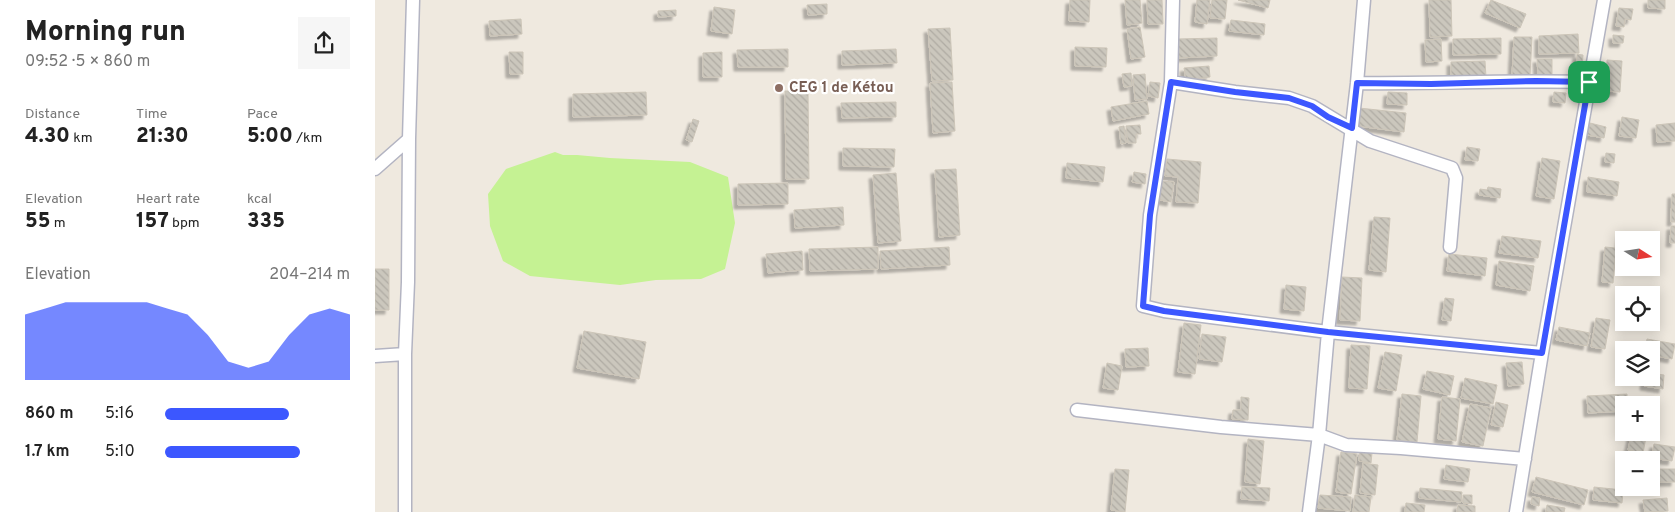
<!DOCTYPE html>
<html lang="en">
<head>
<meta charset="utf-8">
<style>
  :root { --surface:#fff; --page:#f6f6f6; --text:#222; --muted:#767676; --accent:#3c57ff }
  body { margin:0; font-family:Overpass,sans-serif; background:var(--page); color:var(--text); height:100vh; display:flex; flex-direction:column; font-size:19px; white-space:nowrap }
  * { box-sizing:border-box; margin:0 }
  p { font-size:16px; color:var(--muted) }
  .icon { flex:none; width:28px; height:28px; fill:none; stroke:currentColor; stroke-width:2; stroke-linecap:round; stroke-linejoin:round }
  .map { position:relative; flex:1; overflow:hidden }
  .drawer { display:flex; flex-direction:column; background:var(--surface); width:375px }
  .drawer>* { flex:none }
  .needle { width:32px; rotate:102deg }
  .buttons { position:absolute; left:1240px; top:231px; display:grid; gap:10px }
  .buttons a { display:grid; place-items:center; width:45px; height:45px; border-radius:0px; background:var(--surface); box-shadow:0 2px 12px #0003; font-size:25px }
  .pin { position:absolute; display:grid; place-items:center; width:42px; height:42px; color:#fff; margin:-21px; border-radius:10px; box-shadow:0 2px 8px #0006 }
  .round { display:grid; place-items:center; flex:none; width:52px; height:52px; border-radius:0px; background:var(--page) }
  .headline { display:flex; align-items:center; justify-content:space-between; height:85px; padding:0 25px }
  h1 { font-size:28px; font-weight:800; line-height:38px }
  .metrics { display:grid; grid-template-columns:repeat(3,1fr); gap:8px; height:85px; padding:5px 25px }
  .metrics div { display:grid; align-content:center }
  .metrics b { font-size:21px; font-weight:800 }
  .metrics small { font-size:14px; font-weight:400 }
  .metrics p { font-size:14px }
  .chart { height:140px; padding:10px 25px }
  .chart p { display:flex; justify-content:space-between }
  .chart svg { width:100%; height:90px; margin-top:5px; fill:var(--accent); opacity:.7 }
  ul { padding:0 25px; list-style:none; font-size:16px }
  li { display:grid; grid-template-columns:80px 60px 1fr; align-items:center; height:38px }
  li i { height:12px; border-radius:6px; background:var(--accent) }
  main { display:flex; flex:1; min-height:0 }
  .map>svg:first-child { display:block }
</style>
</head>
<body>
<main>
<section class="drawer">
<div class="headline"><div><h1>Morning run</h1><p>09:52 · 5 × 860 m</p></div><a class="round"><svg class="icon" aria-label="share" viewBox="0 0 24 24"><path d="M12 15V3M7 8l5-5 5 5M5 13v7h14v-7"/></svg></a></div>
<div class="metrics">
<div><p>Distance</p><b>4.30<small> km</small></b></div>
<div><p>Time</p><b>21:30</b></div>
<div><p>Pace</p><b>5:00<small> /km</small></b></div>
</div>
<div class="metrics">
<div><p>Elevation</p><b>55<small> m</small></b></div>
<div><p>Heart rate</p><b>157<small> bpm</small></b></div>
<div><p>kcal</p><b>335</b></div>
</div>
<div class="chart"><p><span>Elevation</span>204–214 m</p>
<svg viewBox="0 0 160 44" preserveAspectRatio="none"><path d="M0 44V12L10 9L20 6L30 6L40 6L50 6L60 6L70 9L80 12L90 22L100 35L110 38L120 35L130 22L140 12L150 9L160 12V44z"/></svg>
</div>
<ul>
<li><b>860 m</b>5:16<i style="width:67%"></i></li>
<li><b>1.7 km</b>5:10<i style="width:73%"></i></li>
</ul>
</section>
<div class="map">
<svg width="1300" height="512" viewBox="0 0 1300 512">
  <defs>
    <pattern id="building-back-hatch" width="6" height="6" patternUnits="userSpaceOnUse" patternTransform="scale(1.25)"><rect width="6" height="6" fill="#cbc7bd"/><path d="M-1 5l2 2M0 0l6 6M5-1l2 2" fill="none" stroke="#afaba3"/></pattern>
    <filter id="shadow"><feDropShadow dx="-4" dy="4" stdDeviation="1" flood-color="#0004"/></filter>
  </defs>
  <rect width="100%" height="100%" fill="#efe9df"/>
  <path fill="#c5f293" d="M180,152L188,155H202L235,158L315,162L353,177L360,223L350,269L326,279L281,280L245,285L155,276L128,261L115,226L113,194L131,169Z"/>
  <path fill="url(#building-back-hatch)" stroke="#ccc5b8" filter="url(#shadow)" d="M695,0H715L714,22L694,21Z
    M750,0H765L767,23L752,25Z
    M772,0H787L788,24H773Z
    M822,0H835L832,24L820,22Z
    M837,0H852L850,19L835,18Z
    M863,0H895L893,8Z
    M1054,0H1076L1077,36L1055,37Z
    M1116,0L1151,14L1145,28L1110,13Z
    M1273,0H1290V9L1273,8Z
    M452,4V14L433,15L432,5Z
    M339,7L360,10L357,34L336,31Z
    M1244,8L1258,9L1256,20L1250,19L1249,27L1241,26Z
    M301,10V16L283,17V11Z
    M146,19L147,34L115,36L114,21Z
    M856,20L890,24L889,35L854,31Z
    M765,27L770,57L756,59L752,29Z
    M575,28L578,80L557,81L553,29Z
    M1203,34L1204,53L1164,54V36Z
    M1238,35L1249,36L1248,43H1238Z
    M1139,37H1157L1155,76H1137Z
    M842,38V56L803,58L802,39Z
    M1126,38V54L1078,55V39Z
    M1066,39L1067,61L1051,62L1050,40Z
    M700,47L732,48L731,67L700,66Z
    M413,49V67H363L362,50Z
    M521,49L522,63L467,65V51Z
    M134,52H148V74H135Z
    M347,52V77H328V53Z
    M1202,54L1208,55L1207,70L1201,69Z
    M1162,59H1177V75H1163Z
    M1232,60L1247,61L1245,92L1230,91Z
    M1110,61L1111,77H1076V62Z
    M834,66L835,77L811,80L809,68Z
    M756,73L757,86L749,87L747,74Z
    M770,74L772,99L760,100L758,75Z
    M577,82L580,131L558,133L555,83Z
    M775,82L785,83L783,98L773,96Z
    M410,91H433L434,179H411Z
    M271,92L272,115L198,117V94Z
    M1013,92L1032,93V105L1012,104Z
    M1179,92L1191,93L1190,103L1178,102Z
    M772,101L774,114L738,121L736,107Z
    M521,102V117L467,118L466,103Z
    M984,108L1031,113L1029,132L982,126Z
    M1247,117L1264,120L1261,138L1244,136Z
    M318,119L324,121L317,142L311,140Z
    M1215,123L1231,127L1229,138L1212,135Z
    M1300,123V141L1282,142L1281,125Z
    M765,125L766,134H761V143H753L751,126Z
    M749,126L751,143L746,144L744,127Z
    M1092,147L1105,149L1103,161L1090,160Z
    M468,148L520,149L519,167L468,166Z
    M1231,153L1240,154L1239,163L1230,162Z
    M1167,158L1185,161L1179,199L1161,196Z
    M792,159L826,162L823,203L801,202L803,177L790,176Z
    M692,163L730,167L728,182L691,178Z
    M581,169L585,235L564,237L560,170Z
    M759,172L771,174L770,184L757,182Z
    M521,173L526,241L503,243L498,175Z
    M1213,177L1244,182L1242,196L1212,192Z
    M787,181L799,182L796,202L785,200Z
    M413,183V204L363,205V184Z
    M1113,187L1126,189L1125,198L1104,195L1105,189L1112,190Z
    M1297,194H1300V222H1296Z
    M468,207L469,225L420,228L419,210Z
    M999,217L1015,218L1011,272L994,270Z
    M1296,226H1300V243H1295Z
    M1246,233L1259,234L1258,240H1249V265H1242Z
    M1127,236L1166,241L1163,258L1124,253Z
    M503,247V269L435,271L434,249Z
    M574,247L575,265L506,269L505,251Z
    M1230,247L1241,248L1238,283L1227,282Z
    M427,251L428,270L393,273L391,254Z
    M1074,254L1112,258L1110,276L1072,271Z
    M1124,261L1159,266L1155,291L1121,285Z
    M0,269H14V310H0Z
    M967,277L987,278L985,321L965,320Z
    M911,285L931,287L929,311L909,309Z
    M1070,298L1079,299L1076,321L1067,320Z
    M1221,318L1235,320L1230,349L1216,347Z
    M809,323L826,325L820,374L803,372Z
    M1184,327L1215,333L1212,346L1181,340Z
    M209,331L271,342L264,379L202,368Z
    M827,334L851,337L847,362L824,359Z
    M1272,339L1300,344L1297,359L1276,355V350H1270Z
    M976,345L995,346L992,389L974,388Z
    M773,348L774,366L751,367L750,349Z
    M1010,352L1027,355L1021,391L1003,388Z
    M1147,362L1149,384L1133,386L1131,363Z
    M732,363L747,366L743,390L728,388Z
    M1052,371L1079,376L1075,395L1048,389Z
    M1276,373L1289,375L1288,389L1269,386L1270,378H1276Z
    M1090,378L1122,385L1118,404L1086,398Z
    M1027,394L1046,396L1042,442L1022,440Z
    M1252,394V405H1249V411L1213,413L1212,396Z
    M866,397L874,398L873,420L857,419L858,410H866Z
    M1067,397L1085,399L1081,441L1063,439Z
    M1121,402L1133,405L1128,427L1116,425Z
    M1095,404L1116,408L1108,446L1087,442Z
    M1257,432H1272L1268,453L1253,450Z
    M873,439L889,441L885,484L870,482Z
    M1279,444L1300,447L1297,461L1276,458Z
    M985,451L997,453L996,463L984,461Z
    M966,452L982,454L976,494L961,492Z
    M988,463L1003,465L1000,495L985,493Z
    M1071,465L1095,469L1093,482L1069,479Z
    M740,469L754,470L750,512L736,510Z
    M1277,469H1300V482H1277Z
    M1161,477L1213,490L1209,505L1157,492Z
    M867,487L895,488L894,501L866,499Z
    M1219,487L1248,490L1247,503L1218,500Z
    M1045,488L1087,492L1086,502L1044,498Z
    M945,495L976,497L975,511L943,508Z
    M980,495L996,497L994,512H978Z
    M1088,495H1097V504L1088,503Z
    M1157,497L1165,498L1164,506L1156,504Z
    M1292,498L1293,511L1270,512L1268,500Z
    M1031,503L1050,505L1049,512H1030Z
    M1083,505L1100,506V512H1082Z
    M1172,505L1190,508L1189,512H1171Z"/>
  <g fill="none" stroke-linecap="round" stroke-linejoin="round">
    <defs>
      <path id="minor" d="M798,0L796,82L775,215L768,306L789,311L953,332L1167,353
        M796,82L860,92L914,98L937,106L995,141L1077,168L1081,178L1075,247
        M982,83C1060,84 1137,80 1215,82
        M0,169L34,139
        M0,356L30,354
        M702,410L846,427L944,435L953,332L982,83L989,0
        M30,512V354L33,282L34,139L38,0
        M934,512L944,435L971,445L1026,448L1150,459
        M1141,512L1167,353L1229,0"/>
    </defs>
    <use href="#minor" stroke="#b3b4c2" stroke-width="15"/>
    <use href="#minor" stroke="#fff" stroke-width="12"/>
  </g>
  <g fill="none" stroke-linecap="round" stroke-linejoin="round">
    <defs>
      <path id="route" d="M1161,81L1214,82L1167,353L953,332L789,311L768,306L775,215L796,82L860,92L914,98L937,106L953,117L977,128L982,83L1056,84Z"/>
    </defs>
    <use href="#route" stroke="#fff" stroke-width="10"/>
    <use href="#route" stroke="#3c57ff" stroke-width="6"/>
  </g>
  <circle fill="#8d6e63" stroke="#fff" stroke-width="2" cx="404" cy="88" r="5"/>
  <g text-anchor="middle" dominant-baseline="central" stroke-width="4.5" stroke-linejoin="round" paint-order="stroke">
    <g font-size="15" font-weight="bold" fill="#785e54" stroke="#fff" text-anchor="start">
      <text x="414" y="88">CEG 1 de Kétou</text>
    </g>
  </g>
</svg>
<div class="buttons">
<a><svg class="needle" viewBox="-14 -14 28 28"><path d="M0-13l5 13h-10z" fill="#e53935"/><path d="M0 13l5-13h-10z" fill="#767676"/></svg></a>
<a><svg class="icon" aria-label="locate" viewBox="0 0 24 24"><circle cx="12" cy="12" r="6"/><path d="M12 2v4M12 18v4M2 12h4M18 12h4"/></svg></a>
<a><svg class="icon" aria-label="layers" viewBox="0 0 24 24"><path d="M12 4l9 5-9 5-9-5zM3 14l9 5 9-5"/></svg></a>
<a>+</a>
<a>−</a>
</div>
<div class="pin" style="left:1214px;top:82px;background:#1e9e55"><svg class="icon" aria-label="arrive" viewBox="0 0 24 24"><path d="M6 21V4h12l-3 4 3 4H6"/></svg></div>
</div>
</main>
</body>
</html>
